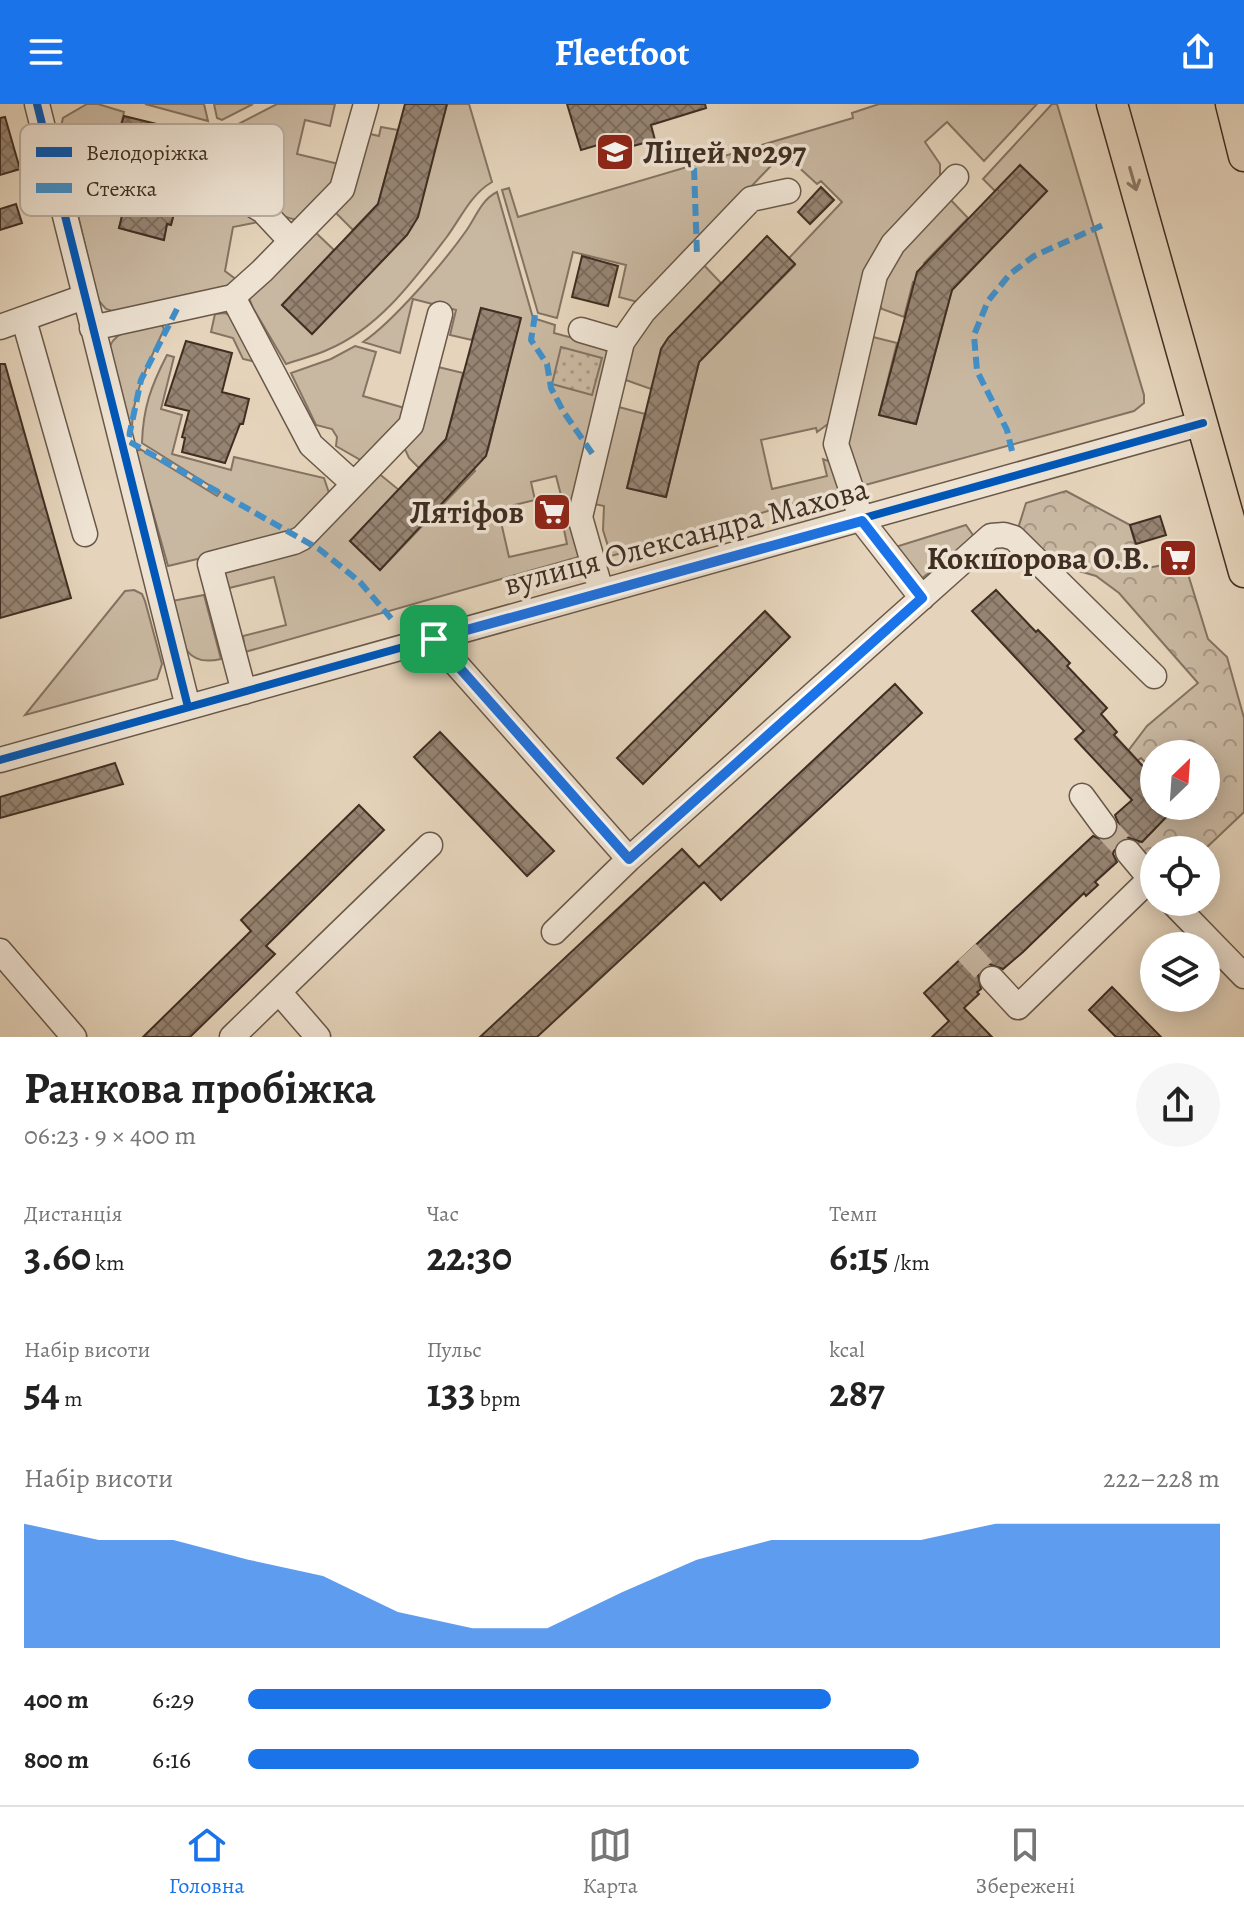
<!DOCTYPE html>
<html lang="uk">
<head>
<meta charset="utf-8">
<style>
  :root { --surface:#fff; --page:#f6f6f6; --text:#222; --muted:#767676; --line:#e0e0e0; --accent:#1a73e8 }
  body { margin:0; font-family:Alegreya,serif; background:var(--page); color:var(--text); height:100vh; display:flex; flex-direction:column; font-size:30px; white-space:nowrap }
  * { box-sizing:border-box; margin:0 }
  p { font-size:26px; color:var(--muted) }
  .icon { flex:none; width:44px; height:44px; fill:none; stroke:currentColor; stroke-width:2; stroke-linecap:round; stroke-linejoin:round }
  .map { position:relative; height:933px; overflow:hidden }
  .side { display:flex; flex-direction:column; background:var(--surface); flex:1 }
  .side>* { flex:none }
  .needle { width:52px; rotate:25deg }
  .fabs { position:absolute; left:1140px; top:636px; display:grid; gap:16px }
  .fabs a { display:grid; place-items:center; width:80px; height:80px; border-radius:50%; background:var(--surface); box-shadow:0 4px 20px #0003; font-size:40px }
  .pin { position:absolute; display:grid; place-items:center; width:68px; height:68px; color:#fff; margin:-34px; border-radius:16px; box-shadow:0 4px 12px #0006 }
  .round { display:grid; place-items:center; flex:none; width:84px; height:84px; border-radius:42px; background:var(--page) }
  .overview { display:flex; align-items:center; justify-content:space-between; height:136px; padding:0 24px }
  h1 { font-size:44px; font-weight:700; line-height:60px }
  .figures { display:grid; grid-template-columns:repeat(3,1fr); gap:12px; height:136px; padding:8px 24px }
  .figures div { display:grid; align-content:center }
  .figures b { font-size:40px; font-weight:700 }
  .figures small { font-size:22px; font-weight:400 }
  .figures p { font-size:22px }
  .chart { height:224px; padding:16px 24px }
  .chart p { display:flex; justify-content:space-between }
  .chart svg { width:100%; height:144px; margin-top:8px; fill:var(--accent); opacity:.7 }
  ul { padding:0 24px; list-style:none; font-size:26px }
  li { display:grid; grid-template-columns:128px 96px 1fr; align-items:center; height:60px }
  li i { height:20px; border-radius:10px; background:var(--accent) }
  header { display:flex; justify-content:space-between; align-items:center; height:104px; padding:0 24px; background:var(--accent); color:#fff; font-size:36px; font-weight:700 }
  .dock { display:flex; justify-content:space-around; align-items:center; height:112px; border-top:2px solid var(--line); background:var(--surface); font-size:22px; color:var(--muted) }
  .dock a { display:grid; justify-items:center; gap:4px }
  .dock .selected { color:var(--accent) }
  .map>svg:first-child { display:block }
</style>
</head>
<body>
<header><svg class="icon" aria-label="menu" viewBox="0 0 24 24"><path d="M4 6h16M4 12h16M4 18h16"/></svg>Fleetfoot<svg class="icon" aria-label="share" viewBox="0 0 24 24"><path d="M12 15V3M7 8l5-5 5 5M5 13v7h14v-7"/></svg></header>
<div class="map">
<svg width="1244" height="933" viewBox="0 0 1244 933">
  <defs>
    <pattern id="forest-crowns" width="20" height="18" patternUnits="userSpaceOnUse" patternTransform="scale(2)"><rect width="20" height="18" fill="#c9b8a1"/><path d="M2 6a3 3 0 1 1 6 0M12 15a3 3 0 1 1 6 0" fill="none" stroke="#a59683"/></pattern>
    <pattern id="park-dots" width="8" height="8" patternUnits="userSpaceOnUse" patternTransform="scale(2)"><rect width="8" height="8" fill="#c9b8a1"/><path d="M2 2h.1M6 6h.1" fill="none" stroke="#a59683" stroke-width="1.8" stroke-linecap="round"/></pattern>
    <pattern id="building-cross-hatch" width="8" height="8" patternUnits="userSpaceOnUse" patternTransform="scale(2)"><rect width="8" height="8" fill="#968472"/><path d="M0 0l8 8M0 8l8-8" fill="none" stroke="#7c6c5d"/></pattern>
  </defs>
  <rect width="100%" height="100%" fill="#e5d4bb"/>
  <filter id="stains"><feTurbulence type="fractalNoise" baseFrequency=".0025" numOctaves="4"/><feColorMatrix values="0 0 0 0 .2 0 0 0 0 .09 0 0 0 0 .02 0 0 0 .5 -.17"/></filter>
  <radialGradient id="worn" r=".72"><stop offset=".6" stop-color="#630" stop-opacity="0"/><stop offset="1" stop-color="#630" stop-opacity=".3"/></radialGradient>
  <path fill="#c9b8a1" stroke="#847362" stroke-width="2" d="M87,0H98L124,8L120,25H116L111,44L112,53L104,51L98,75L125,82L119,106L123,108L119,124L163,136L167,120H171L176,99L211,108L216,93L244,103L258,118L233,123L225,167L237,176L228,184L112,207L106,205L98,196L59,31L63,14Z
    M145,0H204L208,17Z
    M214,0H253L222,16L217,14Z
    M277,0H335L330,22L305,16L297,50L343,61L340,72L302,116C276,118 227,72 221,47L214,45L219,30Z
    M447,0H469L492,78C470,91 461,114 446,134C414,176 378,225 327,246C314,252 300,255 286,260L253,204L249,194L313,126L334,146L282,201L312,230L407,131L413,121Z
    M879,0H1037L984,57L947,18L925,38L940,60V77L888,136L828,320L817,328L816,324L761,336L772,385L827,372L823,355L831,358L845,385L611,452L603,426L604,402L590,399L615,302L645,310L627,384L666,393L699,258L795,161L789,154L842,98L821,77L817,80L783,49L641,199L619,193L626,161L573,148L557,214L538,209L502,86L509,84L518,113L853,14L852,9Z
    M1052,0H1057L1144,291V299L1134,307L858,383L846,351L869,232L897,239L879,311L916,320L952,186L1047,87L1020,61L995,87L983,75Z
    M381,23L398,26L378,100L353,126L334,107L366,29L379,32Z
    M497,88L533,214L555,221L554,229L603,242L610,253L572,395H562L556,372L531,378L535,396L498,405L509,453L567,440L563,421L574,425L582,452L245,548L243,532L286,521L274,473L225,485L222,475L225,467L296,445L377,368L399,386L350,437L380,466L475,367L472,363L481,357L488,346L520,214L481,204L472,236L450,231L456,206L413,195L400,249L363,238C393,218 445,157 466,127C476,113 481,96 497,88Z
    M946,91L968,114L924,159L926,162L917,168L916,179L913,178L904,213L882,205L877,196L882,171Z
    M699,156L721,179L669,233L651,285L623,275L628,242Z
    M225,209L234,213L253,254L252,257L243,255L233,234L211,228L215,210Z
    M162,221L164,225C150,257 133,287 132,322H128L108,249C112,223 141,225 162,221Z
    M355,242L376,248L363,292L408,305L404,317L364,358L336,342L337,333L332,325L316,321L291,269L331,255Z
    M167,251L174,253L161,305L182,311L172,350L231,366L234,353L324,374L331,395L290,433L168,462L136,348L140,345L217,392L220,388L142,339C143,304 151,282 167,251Z
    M434,262L463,269L446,335L419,364L409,354L403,341Z
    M966,421L975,434L917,478L889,445Z
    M134,486L142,490L145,497L162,560L157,575L25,611L125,487Z
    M204,491L221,555C179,565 180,528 172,497Z"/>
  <path fill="url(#forest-crowns)" stroke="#847362" stroke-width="2" d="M1066,387L1130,421L1142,465L1184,457L1208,535L1227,553L1244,614V708L1204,746H1154V773L1130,746L1153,727L1164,702H1206V650H1154V675L1147,667L1150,663L1141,654L1137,657L1128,647L1147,622L1198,579L1119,489L1096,472L1045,457L1015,434L1026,399Z"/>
  <path fill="url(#park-dots)" stroke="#847362" stroke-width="2" d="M561,243L602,254L592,291L552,280Z"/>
  <path fill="url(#building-cross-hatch)" stroke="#402e23" stroke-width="2" d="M405,0H447L418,113L407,131L312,230L282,201L378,100Z
    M567,0H705L706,4L651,21L655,36L611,48L608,38L581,46Z
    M124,12L169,23L158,64L186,71L187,75L182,95L178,94L171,121L167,120L164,136L119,124L123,108L118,107L125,82L98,75L104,51L109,52L116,24L120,25Z
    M5,13L20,65L0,71V14Z
    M1020,61L1047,87L952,186L916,320L879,311L917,168Z
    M821,83L834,96L810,120L798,108Z
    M16,100L22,119L0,126V105Z
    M767,132L795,160L699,258L666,393L627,384L661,245L668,234Z
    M582,152L618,162L608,202L572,193Z
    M481,204L521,214L486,352L380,466L350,437L446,335Z
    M186,237L232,249L222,288L249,295L243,320H240L225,359L182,348L185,334L182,333L189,307L165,301Z
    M0,260H5L71,494L0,514Z
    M1160,412L1166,431L1136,440L1130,421Z
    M1180,442L1184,457L1168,462L1163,447Z
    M996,486L1036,528L1038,526L1048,536L1070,559L1067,562L1107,604L1101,610L1117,628L1114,631L1154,674L1146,682L1154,691V702H1177L1142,738L1126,733L1118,737L1113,750L1117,758L1095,778L1098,781L1086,792L1084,789L1023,848L1003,865L989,860L981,865L978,871L981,885L977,888L979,890L964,904L992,933H932L949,917L924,889L1093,732L1105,737L1113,734L1119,721L1115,711L1132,696L1075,635L1084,627L972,507Z
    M765,507L790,533L643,680L617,654Z
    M895,580L922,609L721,796L704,778L537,933H480L682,745L699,763Z
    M440,628L554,747L527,772L414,653Z
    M115,659L123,680L0,714V693Z
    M359,701L384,726L266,842L275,850L190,933H143L251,827L241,816Z
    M1112,883L1161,933H1116L1089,906Z"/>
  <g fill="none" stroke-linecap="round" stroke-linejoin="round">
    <path stroke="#c4b39d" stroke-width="24" stroke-dasharray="24 12" stroke-linecap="butt" d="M1104,722L1128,748
      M967,848L992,875"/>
    <defs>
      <path id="minor" d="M37,0L188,603
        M200,68L263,107L291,137
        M233,193L262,167L342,85L366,0
        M24,216L85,430
        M0,223L84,193
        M92,224L233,193L311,341L354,380
        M581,226L622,238L643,208L751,95L788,87
        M601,487L580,413L622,238
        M922,494L862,417L836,340L875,171L893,140L956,73
        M434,535L629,755
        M244,588L210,460L294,438L302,434L411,321L440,210
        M0,656L1203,319
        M1082,692L1104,722
        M1128,748L1154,779
        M1172,798L1244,872
        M554,828L629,755L991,432L1004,431L1014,434L1154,572
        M0,847L74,933
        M992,875L1018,903L1150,775
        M279,888L318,933
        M232,933L430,741"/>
      <path id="major" d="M1112,0L1244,468
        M1231,0L1244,52"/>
    </defs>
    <use href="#minor" stroke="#695849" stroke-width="27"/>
    <use href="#major" stroke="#402e23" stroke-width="33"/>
    <use href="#minor" stroke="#eee3d3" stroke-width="24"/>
    <use href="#major" stroke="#e5d4bb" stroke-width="30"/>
    <path stroke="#3f90cb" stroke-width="6" stroke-dasharray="12 6" stroke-linecap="butt" d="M694,64L697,151
      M177,205L141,276L128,337L319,445L360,478L395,519
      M535,211L531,236L547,260L551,284L563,307L594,352
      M1012,347L1007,326L977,267L974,231L988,197L1010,170L1034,152L1103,121"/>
    <defs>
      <path id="cycleway" d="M37,0L188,603
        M0,656L1203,319"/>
    </defs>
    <use href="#cycleway" stroke="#eee3d3" stroke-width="13"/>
    <use href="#cycleway" stroke="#0057b8" stroke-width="8"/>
  </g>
  <defs><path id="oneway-shaft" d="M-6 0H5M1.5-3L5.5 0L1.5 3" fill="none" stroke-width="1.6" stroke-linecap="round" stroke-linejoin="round" transform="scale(2)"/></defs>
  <use stroke="#8a7967" href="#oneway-shaft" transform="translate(1133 75) rotate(74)"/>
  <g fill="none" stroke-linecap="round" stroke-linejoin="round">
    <defs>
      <path id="route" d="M862,417L922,494L629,755L434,535Z"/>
    </defs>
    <use href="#route" stroke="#fff" stroke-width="16"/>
    <use href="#route" stroke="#1a73e8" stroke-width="10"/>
  </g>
  <defs>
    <symbol id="school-square" viewBox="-11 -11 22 22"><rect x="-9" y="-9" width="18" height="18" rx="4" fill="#8f2418" stroke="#eee3d3"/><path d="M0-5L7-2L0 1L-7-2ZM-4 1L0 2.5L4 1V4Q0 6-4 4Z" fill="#fff"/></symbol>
    <symbol id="supermarket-square" viewBox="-11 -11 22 22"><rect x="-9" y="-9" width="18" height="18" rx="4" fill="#8f2418" stroke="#eee3d3"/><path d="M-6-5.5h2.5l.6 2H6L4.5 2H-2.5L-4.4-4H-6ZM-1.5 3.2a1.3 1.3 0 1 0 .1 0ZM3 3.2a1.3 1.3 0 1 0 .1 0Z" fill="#fff"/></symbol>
  </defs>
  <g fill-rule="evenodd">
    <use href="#school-square" x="593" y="26" width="44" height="44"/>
    <use href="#supermarket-square" x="530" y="386" width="44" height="44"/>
    <use href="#supermarket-square" x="1156" y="432" width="44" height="44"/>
  </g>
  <g text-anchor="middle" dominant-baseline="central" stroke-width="7" stroke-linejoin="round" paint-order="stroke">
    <g font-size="32" font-weight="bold" fill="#402e23" stroke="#eee3d3" text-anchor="end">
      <text x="643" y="48" text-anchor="start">Ліцей №297</text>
      <text x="524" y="408">Лятіфов</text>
      <text x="1150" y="454">Кокшорова О.В.</text>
    </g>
    <g font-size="32" fill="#402e23" stroke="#eee3d3">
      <text transform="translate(686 432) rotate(-15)">вулиця Олександра Махова</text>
    </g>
  </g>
  <rect x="20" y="20" width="264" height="92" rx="12" fill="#eee3d3" stroke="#baad9e" stroke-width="2"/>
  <rect x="36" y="43" width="36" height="10" fill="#0057b8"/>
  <rect x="36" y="79" width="36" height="10" fill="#3f90cb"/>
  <g font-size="22" fill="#402e23">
    <text x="86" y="56">Велодоріжка</text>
    <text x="86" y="92">Стежка</text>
  </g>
  <rect width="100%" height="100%" filter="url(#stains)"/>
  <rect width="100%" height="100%" fill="url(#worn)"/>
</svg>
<div class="fabs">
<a><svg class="needle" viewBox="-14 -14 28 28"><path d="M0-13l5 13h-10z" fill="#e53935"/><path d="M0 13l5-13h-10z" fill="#767676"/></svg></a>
<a><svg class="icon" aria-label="locate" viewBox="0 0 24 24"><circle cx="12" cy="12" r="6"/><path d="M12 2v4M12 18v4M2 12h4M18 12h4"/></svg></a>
<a><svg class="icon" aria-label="layers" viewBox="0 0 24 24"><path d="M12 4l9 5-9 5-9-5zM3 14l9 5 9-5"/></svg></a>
</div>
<div class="pin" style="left:434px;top:535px;background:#1e9e55"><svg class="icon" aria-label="arrive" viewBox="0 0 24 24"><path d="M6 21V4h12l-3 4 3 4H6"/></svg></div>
</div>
<section class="side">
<div class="overview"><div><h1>Ранкова пробіжка</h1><p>06:23 · 9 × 400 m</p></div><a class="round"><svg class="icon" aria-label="share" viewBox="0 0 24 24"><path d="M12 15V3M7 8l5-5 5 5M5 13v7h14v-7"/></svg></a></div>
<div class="figures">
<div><p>Дистанція</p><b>3.60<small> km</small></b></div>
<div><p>Час</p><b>22:30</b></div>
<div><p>Темп</p><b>6:15<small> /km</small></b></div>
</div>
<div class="figures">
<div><p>Набір висоти</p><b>54<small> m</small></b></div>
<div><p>Пульс</p><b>133<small> bpm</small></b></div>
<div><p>kcal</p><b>287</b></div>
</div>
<div class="chart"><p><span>Набір висоти</span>222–228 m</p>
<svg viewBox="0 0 160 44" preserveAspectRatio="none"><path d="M0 44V6L10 11L20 11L30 17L40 22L50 33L60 38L70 38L80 27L90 17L100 11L110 11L120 11L130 6L140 6L150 6L160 6V44z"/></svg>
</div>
<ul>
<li><b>400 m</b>6:29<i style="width:60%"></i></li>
<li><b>800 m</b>6:16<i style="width:69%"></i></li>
</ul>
</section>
<nav class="dock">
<a class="selected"><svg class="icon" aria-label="home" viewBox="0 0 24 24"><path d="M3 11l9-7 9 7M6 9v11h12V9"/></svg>Головна</a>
<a><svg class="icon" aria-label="map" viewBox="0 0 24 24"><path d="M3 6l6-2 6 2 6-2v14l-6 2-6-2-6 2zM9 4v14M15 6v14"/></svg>Карта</a>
<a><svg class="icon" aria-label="saved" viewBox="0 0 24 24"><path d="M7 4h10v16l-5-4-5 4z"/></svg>Збережені</a>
</nav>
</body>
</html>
